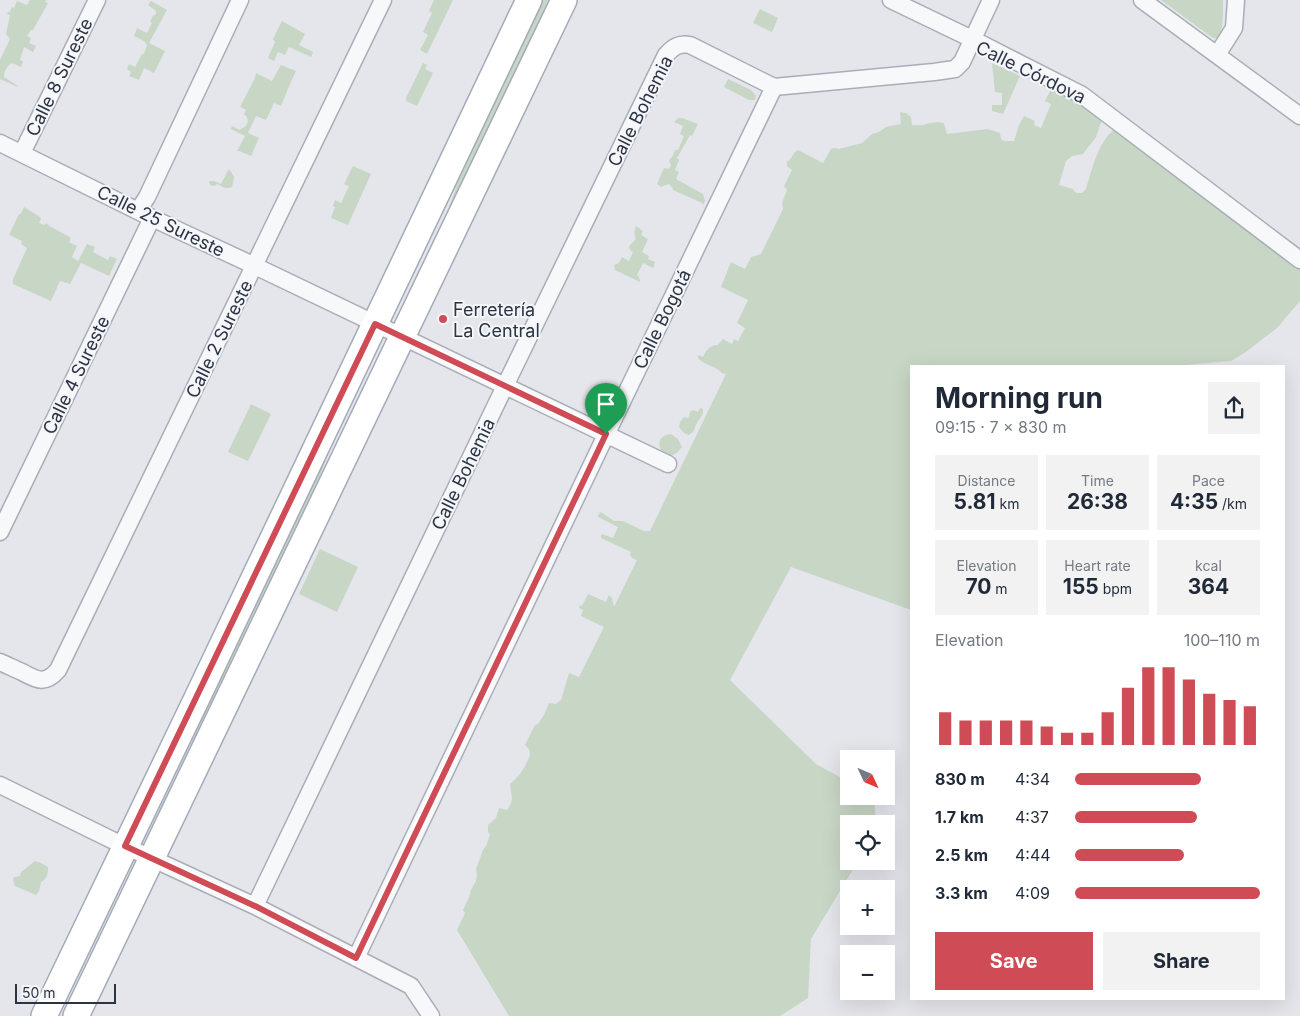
<!DOCTYPE html>
<html lang="en">
<head>
<meta charset="utf-8">
<style>
  :root { --surface:#fff; --page:#f2f2f3; --text:#1f2937; --muted:#747a83; --accent:#cf4b55 }
  body { margin:0; font-family:Inter,sans-serif; background:var(--page); color:var(--text); height:100vh; display:flex; flex-direction:column; font-size:19px; white-space:nowrap }
  * { box-sizing:border-box; margin:0 }
  p { font-size:16px; color:var(--muted) }
  .icon { flex:none; width:28px; height:28px; fill:none; stroke:currentColor; stroke-width:2; stroke-linecap:round; stroke-linejoin:round }
  .map { position:relative; flex:1; overflow:hidden }
  .sheet { position:absolute; left:910px; top:365px; width:375px; height:635px; display:flex; flex-direction:column; background:var(--surface); border-radius:0px; box-shadow:0 5px 20px #0002 }
  .sheet>* { flex:none }
  .needle { width:32px; rotate:134deg }
  .controls { position:absolute; left:840px; top:750px; display:grid; gap:10px }
  .controls a { display:grid; place-items:center; width:55px; height:55px; border-radius:0px; background:var(--surface); box-shadow:0 5px 20px #0002; font-size:25px }
  .scale { position:absolute; left:15px; bottom:12px; width:101px; box-sizing:border-box; padding-left:5px; border:2px solid #2b3344; border-top:0; font-size:14px; line-height:18px; white-space:nowrap; color:#2b3344; -webkit-text-stroke:4px #f4f6f9; paint-order:stroke }
  .pin { position:absolute; display:grid; place-items:center; width:42px; height:42px; color:#fff; margin:-51px -21px; border-radius:50% 50% 50% 0; rotate:-45deg; box-shadow:0 0 5px #0007 }
  .pin .icon { rotate:45deg }
  .round { display:grid; place-items:center; flex:none; width:52px; height:52px; border-radius:0px; background:var(--page) }
  .overview { display:flex; align-items:center; justify-content:space-between; height:85px; padding:0 25px }
  h1 { font-size:28px; font-weight:700; line-height:38px }
  .figures { display:grid; grid-template-columns:repeat(3,1fr); gap:8px; height:85px; padding:5px 25px }
  .figures div { display:grid; align-content:center; border-radius:0px; background:var(--page); text-align:center }
  .figures b { font-size:21px; font-weight:700 }
  .figures small { font-size:14px; font-weight:400 }
  .figures p { font-size:14px }
  .chart { height:140px; padding:10px 25px }
  .chart p { display:flex; justify-content:space-between }
  .chart svg { width:100%; height:90px; margin-top:5px; stroke:var(--accent); stroke-width:6 }
  .button { display:flex; gap:10px; margin-top:auto; padding:10px 25px }
  .button a { flex:1; height:58px; border-radius:0px; background:var(--accent); color:#fff; font-size:20px; font-weight:700; line-height:58px; text-align:center }
  .button a+a { background:var(--page); color:var(--text) }
  ul { padding:0 25px; list-style:none; font-size:16px }
  li { display:grid; grid-template-columns:80px 60px 1fr; align-items:center; height:38px }
  li i { height:12px; border-radius:6px; background:var(--accent) }
  .map>svg:first-child { display:block }
</style>
</head>
<body>
<div class="map">
<svg width="1300" height="1016" viewBox="0 0 1300 1016">
  <rect width="100%" height="100%" fill="#e4e6ec"/>
  <path fill="#c8d6c5" d="M30,0H46L45,2L48,3L33,30H31L27,36L31,38L29,43L36,46L33,52L24,47L20,60L23,61L21,67L12,63C7,66 4,71 4,77L18,86V87L0,79V60L10,39L6,34L10,15L7,14L8,12H10L12,7L14,8L17,1L27,5Z
    M434,0H453L427,54L420,50L428,35L423,32L432,13L429,11Z
    M542,0H548L527,57L406,307L402,306L445,220L462,169Z
    M1161,0H1223C1223,8 1224,34 1217,38C1215,38 1214,38 1213,38Z
    M151,1L167,10L149,43L165,51L154,73L144,68L139,80L129,76L131,72L127,69L129,64L135,67L142,54H144L147,45L144,41L134,36L137,28L147,33L152,23L150,21L153,16L156,14V11L148,5Z
    M760,9L778,18L772,32L753,23Z
    M282,21L305,34L299,45L313,52L311,57L289,47L285,55L278,52L274,61L268,58L275,42L273,39Z
    M423,63L427,65L425,69L433,73L417,106L406,101V98Z
    M992,63L1020,76L1003,114L992,111V105H1002V93L995,92Z
    M281,65L296,71C290,83 286,94 281,106L274,103L266,120L256,116L248,133L259,138L251,156L239,151H237L245,136L231,129L232,126L240,130L242,128L245,127L248,122L247,117L244,114L246,110L240,107L255,78L256,73L272,81Z
    M728,79L751,90L756,96L755,100H749L724,87Z
    M1052,87L1077,99L1103,117L1096,137L1083,154L1072,156L1066,161L1059,185L1073,189L1076,193H1082L1086,189C1092,170 1098,141 1115,129L1300,266V301L1277,328L1246,352L1231,361L1185,365L1184,366H911V610L791,567L730,680L816,764L849,782V796L874,797L876,824H849V861H858L811,939L808,998L780,1016H509L457,930L465,913L463,910L470,895L471,890L476,881L477,875L476,869L483,850L486,846L490,835L488,832V825L496,818L499,808L507,810C515,800 511,796 510,784C519,777 526,766 530,755L529,749L525,745L535,725L538,724L544,715L549,703L556,704L561,700L569,673L579,677L604,627L581,616L583,610L579,608L580,605L582,606L588,594L606,602L609,595L612,598L614,607L637,560L632,558L630,554L631,552L601,538V536L602,534L613,538L618,527L598,517V515L601,512L614,521H623L644,531H650L726,374L722,373C715,365 706,367 698,358V355L703,357C706,350 710,345 718,345L723,339L732,344L734,339L738,341L745,328L737,323L748,300L721,287L731,262L745,269L751,257L761,254L783,209L782,203L787,190L784,186L792,170L787,166V161H789L795,152L798,150L823,163L831,149L835,148L839,149L862,143L872,134L879,132L886,127L901,124L900,112L906,113L911,117L912,125C925,127 931,120 944,123L947,134L987,129L1000,133L1001,139L1004,141H1014L1019,125L1024,116L1035,121L1034,125L1041,128L1051,104L1045,101Z
    M678,118H682L698,124L692,136L690,135L677,158L679,160L675,170L679,172L676,179L703,194L705,201L703,205L702,203L673,190L672,187L669,184L661,187L657,184L664,168L669,169L671,165L669,160L672,157L675,150H678L684,136L680,134L683,126L674,122Z
    M353,166L371,174L348,225L331,218L335,207L333,206L335,200L341,203L349,186L344,184Z
    M229,169L234,177L232,187C225,190 223,186 217,184L214,186L210,185L209,181H214L221,184Z
    M24,207L40,217L41,219L39,223L44,225L47,223L48,225L71,238L69,242L77,246L72,257L78,261L87,244L95,247L93,252L108,260L110,256L117,259L109,276L81,263L70,284L60,281L51,301L13,284V279L27,248L21,244L22,241L9,235L19,214H21Z
    M636,226L643,231L641,235L648,239L642,252L649,256L648,259L655,262L653,268L643,263L637,275L639,277L640,282L615,270L614,265L619,263L622,257L629,261L633,252L630,250L629,246L636,239C634,235 634,230 636,226Z
    M369,356L373,358L331,446L308,509L155,828L151,827L191,744L204,706Z
    M251,404L271,414L248,461L228,452Z
    M700,408L703,409C703,415 702,416 698,421C694,427 696,431 689,435L684,433L679,427L680,422L684,417L688,418L689,416L690,412L693,410L698,412Z
    M671,434L678,439L682,447C665,471 647,436 671,434Z
    M320,549L358,567L337,612L299,594Z
    M35,861L41,863L48,867C48,874 47,879 41,882L39,891L36,895L15,886L13,880L14,877L20,876L21,872Z"/>
  <g fill="none" stroke-linecap="round" stroke-linejoin="round">
    <defs>
      <path id="street" d="M891,0L972,39L1082,95L1300,260
        M1142,0L1300,116
        M1217,55L1234,28L1236,0
        M0,143L152,218L255,266L668,464
        M22,153L97,0
        M138,211L147,197L240,0
        M0,532L152,218
        M0,662C7,665 15,669 22,672C37,680 45,685 58,670L383,0
        M0,785L112,840L255,906L411,986L431,1016
        M255,906L505,386L666,55C673,47 679,43 690,45L774,87L934,72L955,69L962,62L991,0
        M356,958L606,435L774,87"/>
      <path id="primary" d="M44,1016L197,698L529,0
        M76,1016L564,0"/>
    </defs>
    <use href="#street" stroke="#a9adb6" stroke-width="19"/>
    <use href="#primary" stroke="#a3aab8" stroke-width="28"/>
    <use href="#street" stroke="#f7f8fa" stroke-width="16"/>
    <use href="#primary" stroke="#fff" stroke-width="25"/>
  </g>
  <g fill="none" stroke-linecap="round" stroke-linejoin="round">
    <defs>
      <path id="route" d="M375,324L606,434L356,958L255,906L125,846Z"/>
    </defs>
    <use href="#route" stroke="#fff" stroke-width="10"/>
    <use href="#route" stroke="#cf4b55" stroke-width="6"/>
  </g>
  <circle fill="#cf4b55" stroke="#f4f6f9" stroke-width="2" cx="443" cy="319" r="5"/>
  <g text-anchor="middle" dominant-baseline="central" stroke-width="4" stroke-linejoin="round" paint-order="stroke">
    <g font-size="18" fill="#2b3344" stroke="#f4f6f9">
      <text transform="translate(1031 72) rotate(26)">Calle Córdova</text>
      <text transform="translate(59 77) rotate(-64)">Calle 8 Sureste</text>
      <text transform="translate(640 111) rotate(-63)">Calle Bohemia</text>
      <text transform="translate(161 221) rotate(26)">Calle 25 Sureste</text>
      <text transform="translate(662 319) rotate(-64)">Calle Bogotá</text>
      <text transform="translate(219 339) rotate(-64)">Calle 2 Sureste</text>
      <text transform="translate(76 375) rotate(-64)">Calle 4 Sureste</text>
      <text transform="translate(463 474) rotate(-64)">Calle Bohemia</text>
    </g>
    <g font-size="18" fill="#2b3344" stroke="#f4f6f9" text-anchor="start">
      <text x="453" y="309">Ferretería<tspan x="453" dy="21">La Central</tspan></text>
    </g>
  </g>
</svg>
<div class="controls">
<a><svg class="needle" viewBox="-14 -14 28 28"><path d="M0-13l5 13h-10z" fill="#e53935"/><path d="M0 13l5-13h-10z" fill="#747a83"/></svg></a>
<a><svg class="icon" aria-label="locate" viewBox="0 0 24 24"><circle cx="12" cy="12" r="6"/><path d="M12 2v4M12 18v4M2 12h4M18 12h4"/></svg></a>
<a>+</a>
<a>−</a>
</div>
<div class="scale">50 m</div>
<div class="pin" style="left:606px;top:434px;background:#1e9e55"><svg class="icon" aria-label="arrive" viewBox="0 0 24 24"><path d="M6 21V4h12l-3 4 3 4H6"/></svg></div>
<section class="sheet">
<div class="overview"><div><h1>Morning run</h1><p>09:15 · 7 × 830 m</p></div><a class="round"><svg class="icon" aria-label="share" viewBox="0 0 24 24"><path d="M12 15V3M7 8l5-5 5 5M5 13v7h14v-7"/></svg></a></div>
<div class="figures">
<div><p>Distance</p><b>5.81<small> km</small></b></div>
<div><p>Time</p><b>26:38</b></div>
<div><p>Pace</p><b>4:35<small> /km</small></b></div>
</div>
<div class="figures">
<div><p>Elevation</p><b>70<small> m</small></b></div>
<div><p>Heart rate</p><b>155<small> bpm</small></b></div>
<div><p>kcal</p><b>364</b></div>
</div>
<div class="chart"><p><span>Elevation</span>100–110 m</p>
<svg viewBox="0 0 160 44" preserveAspectRatio="none"><path d="M5 44V28M15 44V32M25 44V32M35 44V32M45 44V32M55 44V35M65 44V38M75 44V38M85 44V28M95 44V16M105 44V6M115 44V6M125 44V12M135 44V19M145 44V22M155 44V25"/></svg>
</div>
<ul>
<li><b>830 m</b>4:34<i style="width:68%"></i></li>
<li><b>1.7 km</b>4:37<i style="width:66%"></i></li>
<li><b>2.5 km</b>4:44<i style="width:59%"></i></li>
<li><b>3.3 km</b>4:09<i style="width:100%"></i></li>
</ul>
<div class="button"><a>Save</a><a>Share</a></div>
</section>
</div>
</body>
</html>
